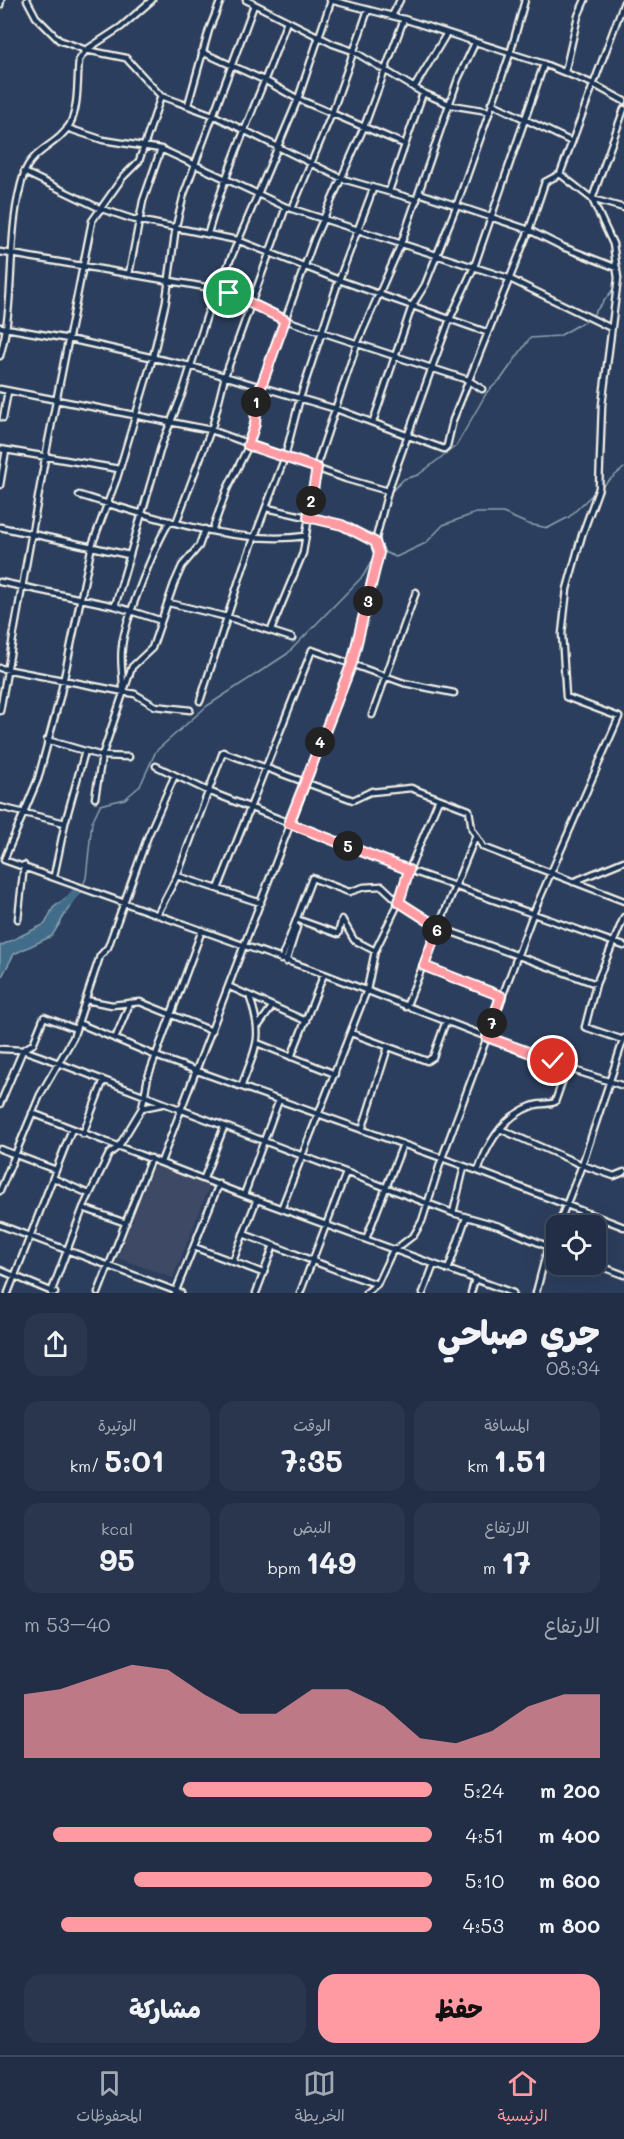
<!DOCTYPE html>
<html lang="ar">
<head>
<meta charset="utf-8">
<style>
  :root { --surface:#212e46; --page:#29364d; --text:#f1f3f6; --muted:#a2a8b3; --line:#3e4a5f; --accent:#ff9aa2 }
  body { margin:0; font-family:Mali,"Playpen Sans Arabic",sans-serif; background:var(--page); color:var(--text); direction:rtl; height:100vh; display:flex; flex-direction:column; font-size:22px; white-space:nowrap }
  * { box-sizing:border-box; margin:0 }
  p { font-size:20px; color:var(--muted) }
  .icon { flex:none; width:33px; height:33px; fill:none; stroke:currentColor; stroke-width:2; stroke-linecap:round; stroke-linejoin:round }
  .map { position:relative; height:1293px; overflow:hidden; direction:ltr }
  .details { display:flex; flex-direction:column; background:var(--surface); flex:1 }
  .details>* { flex:none }
  .buttons { position:absolute; left:546px; top:1215px; display:grid; gap:12px }
  .buttons a { display:grid; place-items:center; width:60px; height:60px; border-radius:12px; background:var(--surface); box-shadow:0 6px 24px #0002,0 0 0 2px var(--line); font-size:30px }
  .pin { position:absolute; display:grid; place-items:center; width:51px; height:51px; color:#fff; margin:-26px; border:3px solid #fff; border-radius:50%; box-shadow:0 2px 6px #0007 }
  .km { position:absolute; width:30px; height:30px; margin:-15px; border-radius:50%; background:#222; color:#fff; font-size:16px; line-height:30px; text-align:center }
  .round { display:grid; place-items:center; flex:none; width:63px; height:63px; border-radius:18px; background:var(--page) }
  .head { display:flex; align-items:center; justify-content:space-between; height:102px; padding:0 24px }
  h1 { font-size:33px; font-weight:800; line-height:45px }
  .figures { display:grid; grid-template-columns:repeat(3,1fr); gap:9px; height:102px; padding:6px 24px }
  .figures div { display:grid; align-content:center; border-radius:15px; background:var(--page); text-align:center }
  .figures b { font-size:30px; font-weight:800 }
  .figures small { font-size:16px; font-weight:400 }
  .figures p { font-size:16px }
  .chart { height:168px; padding:12px 24px }
  .chart p { display:flex; justify-content:space-between }
  .chart svg { width:100%; height:108px; margin-top:6px; fill:var(--accent); opacity:.7 }
  .cta { display:flex; gap:12px; margin-top:auto; padding:12px 24px }
  .cta a { flex:1; height:69px; border-radius:18px; background:var(--accent); color:#111; font-size:24px; font-weight:800; line-height:69px; text-align:center }
  .cta a+a { background:var(--page); color:var(--text) }
  ul { padding:0 24px; list-style:none; font-size:20px }
  li { display:grid; grid-template-columns:96px 72px 1fr; align-items:center; height:45px }
  li i { height:15px; border-radius:8px; background:var(--accent) }
  .tab-bar { display:flex; justify-content:space-around; align-items:center; height:84px; border-top:2px solid var(--line); background:var(--surface); font-size:16px; color:var(--muted) }
  .tab-bar a { display:grid; justify-items:center; gap:3px }
  .tab-bar .current { color:var(--accent) }
  .map>svg:first-child { display:block }
</style>
</head>
<body>
<div class="map">
<svg width="624" height="1293" viewBox="0 0 624 1293">
  <rect width="100%" height="100%" fill="#2c3e5d"/>
  <filter id="ink" filterUnits="userSpaceOnUse"><feTurbulence type="fractalNoise" baseFrequency=".0167" numOctaves="2"/><feDisplacementMap in="SourceGraphic" scale="12" xChannelSelector="R" yChannelSelector="G"/><feConvolveMatrix kernelMatrix="1 2 1 2 8 2 1 2 1" color-interpolation-filters="sRGB"/></filter>
  <g filter="url(#ink)">
    <path fill="#3e4965" d="M154,1164L210,1185L173,1278L118,1258Z"/>
    <path fill="#436d8a" stroke="#8aa2b0" stroke-width="1.5" d="M67,897H73L72,903L52,936L14,954L0,980V946L45,924L53,908Z"/>
    <g fill="none" stroke-linecap="round" stroke-linejoin="round">
      <path stroke="#8aa2b0" stroke-width="1.5" d="M592,316L615,287
        M602,486L624,468
        M386,507L391,492L404,479L418,475L456,446L487,392L501,379L530,338L559,336L589,319
        M379,548L382,523
        M379,550L396,557L426,543L443,525L476,513H503L528,524L548,528L569,517L596,491
        M84,883L86,878L92,822L100,805L125,799L140,786L156,751L207,706L287,654L363,576L377,552"/>
      <path stroke="#436d8a" stroke-width="9" d="M66,904L78,890"/>
      <defs>
        <path id="minor" d="M27,0L36,17L59,40L86,50L126,58L161,96L213,115L343,179L417,200
          M246,0L333,44L353,51L423,93L451,105L488,111
          M330,0L404,19L544,64L593,84L624,101
          M0,5L1,0
          M254,5L184,194L176,226L166,301L153,357L117,478L92,545L60,697L38,779L4,860L324,974L567,1068L624,1086
          M392,16L400,0
          M202,52L266,81L298,99L404,144
          M565,72L578,16L585,0
          M414,88L447,33
          M491,103L572,142
          M188,105L209,30L221,0
          M67,128L103,140L161,149L286,207L508,278L611,328
          M24,172L99,208L132,219L237,240L339,280L486,332
          M560,174L624,2
          M389,191L423,93
          M419,193L529,230L563,247L617,268
          M292,209L332,113L368,10
          M208,233C229,160 262,92 287,21
          M0,252L217,289L240,297L285,320L468,380L482,389
          M129,274L143,201L161,149
          M0,327L69,339L190,366L336,409L444,449L447,446L453,420L529,230L545,182L560,174L592,199L624,208
          M0,356C17,297 5,233 24,174C31,150 59,145 70,124C79,107 77,79 79,60L86,50L121,27L152,0
          M0,389L211,430L346,479L388,491
          M3,418L8,391
          M373,422L412,306L425,285L456,207L510,54L525,0
          M0,449L119,469
          M0,485L6,450
          M79,495C146,515 235,546 305,536
          M176,523L213,424L225,376L286,207
          M0,527L129,555
          M212,531L227,489L246,451L255,424L259,392L314,240L364,127L404,19
          M375,542L388,491L431,370L450,319L474,267L544,64
          M0,582L115,606L159,620
          M169,603L227,617L292,638
          M115,606L162,444L182,394L207,315L298,99L331,1
          M271,630L303,553L318,461L357,344L401,244L458,79L475,43
          M0,668L135,694L155,706L190,710
          M123,689C123,675 120,661 122,647C124,622 156,543 170,521
          M200,701L244,565L285,457L300,398L339,280L373,189
          M0,711L48,442L92,221L123,177L139,161L161,96
          M372,715L416,592
          M47,740L102,756L129,757
          M156,766L208,791L409,870L624,946
          M371,792L411,788L469,810L472,829L483,847L624,901
          M95,798L102,756L132,667L152,648L174,584L182,566L199,546L205,529
          M0,807L65,823
          M54,876L65,823L85,751
          M177,876L261,903
          M573,882L624,861
          M218,889L312,650L404,683L454,693
          M157,915L177,876L223,752L353,800L372,791
          M18,919L24,865
          M299,920L338,934L342,919L354,940L375,951
          M281,960L312,878L349,892L364,887L382,886L399,902L438,927L596,984
          M286,962L297,927
          M424,966L501,996
          M230,987L306,1021
          M86,1000L112,1005L140,1002L212,1031
          M406,1007L476,835
          M78,1023L161,1058L478,1171C487,1145 503,1116 532,1106C539,1103 547,1105 555,1102L567,1068
          M259,1025L272,1007
          M351,1033L427,1061L433,1057L446,1021
          M115,1039L130,1003
          M623,1040L585,1027L596,984L624,917
          M257,1043L335,1074
          M0,1049L23,1050L40,1056L453,1213L499,1226L556,1250
          M291,1057L324,974
          M242,1085C256,1047 264,1038 250,998
          M0,1104L23,1050L33,1044L44,1017L76,1029
          M142,1108L148,1077L202,930
          M32,1113L244,1195L513,1293
          M500,1129L582,1165L614,1176L624,1172
          M362,1130L388,1047
          M83,1134L103,1082
          M0,1149L56,1170
          M161,1162L352,663L379,553L375,542L342,525L267,508
          M478,1171L624,1227
          M53,1178L89,1194
          M204,1178L224,1127
          M0,1191L40,1095L73,1038L100,956L108,947L148,836L175,775
          M244,1195L279,1100
          M282,1207L367,990L375,951L399,902L409,870L439,799
          M83,1208L126,1223
          M453,1213L464,1167
          M0,1225L181,1293
          M558,1226L582,1165L624,1038
          M243,1234C289,1250 331,1270 377,1284
          M366,1239L403,1144
          M194,1247L263,1273
          M233,1261L257,1199
          M595,1264L624,1275
          M0,1270L55,1293
          M448,1270L466,1218
          M8,1293L72,1129
          M51,1293L83,1208L109,1154L119,1146L142,1108L162,1104
          M98,1293L151,1158
          M175,1293L219,1184
          M256,1293L274,1245
          M300,1293L346,1173
          M366,1293L377,1284L392,1252L414,1235L422,1221L442,1158L533,914L619,717L566,697L562,634L567,589L582,535L599,488L602,405L618,278L613,244L592,199L624,109
          M423,1293L434,1264
          M471,1293L475,1279
          M536,1293L548,1247L556,1228"/>
      </defs>
      <use href="#minor" stroke="#f4f1e8" stroke-width="9"/>
      <use href="#minor" stroke="#1d3557" stroke-width="4.5"/>
    </g>
  </g>
  <g fill="none" stroke-linecap="round" stroke-linejoin="round" filter="url(#ink)">
    <defs>
      <path id="route" d="M229,293L285,320L257,398L255,424L248,445L317,468L308,517L342,525L375,542L379,553L352,663L289,823L409,870L399,902L438,927L424,966L501,996L487,1037L553,1061"/>
    </defs>
    <use href="#route" stroke="#fff" stroke-width="12"/>
    <use href="#route" stroke="#ff9aa2" stroke-width="8"/>
  </g>
</svg>
<div class="buttons">
<a><svg class="icon" aria-label="locate" viewBox="0 0 24 24"><circle cx="12" cy="12" r="6"/><path d="M12 2v4M12 18v4M2 12h4M18 12h4"/></svg></a>
</div>
<div class="pin" style="left:229px;top:293px;background:#1e9e55"><svg class="icon" aria-label="arrive" viewBox="0 0 24 24"><path d="M6 21V4h12l-3 4 3 4H6"/></svg></div>
<div class="pin" style="left:553px;top:1061px;background:#d93025"><svg class="icon" aria-label="check" viewBox="0 0 24 24"><path d="M5 12l5 5 9-10"/></svg></div>
<b class="km" style="left:256px;top:402px">1</b>
<b class="km" style="left:311px;top:501px">2</b>
<b class="km" style="left:368px;top:601px">3</b>
<b class="km" style="left:320px;top:742px">4</b>
<b class="km" style="left:348px;top:846px">5</b>
<b class="km" style="left:437px;top:930px">6</b>
<b class="km" style="left:492px;top:1023px">7</b>
</div>
<section class="details">
<div class="head"><div><h1>جري صباحي</h1><p>08:34</p></div><a class="round"><svg class="icon" aria-label="share" viewBox="0 0 24 24"><path d="M12 15V3M7 8l5-5 5 5M5 13v7h14v-7"/></svg></a></div>
<div class="figures">
<div><p>المسافة</p><b>1.51<small> km</small></b></div>
<div><p>الوقت</p><b>7:35</b></div>
<div><p>الوتيرة</p><b>5:01<small> /km</small></b></div>
</div>
<div class="figures">
<div><p>الارتفاع</p><b>17<small> m</small></b></div>
<div><p>النبض</p><b>149<small> bpm</small></b></div>
<div><p>kcal</p><b>95</b></div>
</div>
<div class="chart"><p><span>الارتفاع</span>40–53 m</p>
<svg viewBox="0 0 160 44" preserveAspectRatio="none"><path d="M0 44V18L10 16L20 11L30 6L40 8L50 18L60 26L70 26L80 16L90 16L100 23L110 36L120 38L130 33L140 23L150 18L160 18V44z"/></svg>
</div>
<ul>
<li><b>200 m</b>5:24<i style="width:61%"></i></li>
<li><b>400 m</b>4:51<i style="width:93%"></i></li>
<li><b>600 m</b>5:10<i style="width:73%"></i></li>
<li><b>800 m</b>4:53<i style="width:91%"></i></li>
</ul>
<div class="cta"><a>حفظ</a><a>مشاركة</a></div>
</section>
<nav class="tab-bar">
<a class="current"><svg class="icon" aria-label="home" viewBox="0 0 24 24"><path d="M3 11l9-7 9 7M6 9v11h12V9"/></svg>الرئيسية</a>
<a><svg class="icon" aria-label="map" viewBox="0 0 24 24"><path d="M3 6l6-2 6 2 6-2v14l-6 2-6-2-6 2zM9 4v14M15 6v14"/></svg>الخريطة</a>
<a><svg class="icon" aria-label="saved" viewBox="0 0 24 24"><path d="M7 4h10v16l-5-4-5 4z"/></svg>المحفوظات</a>
</nav>
</body>
</html>
